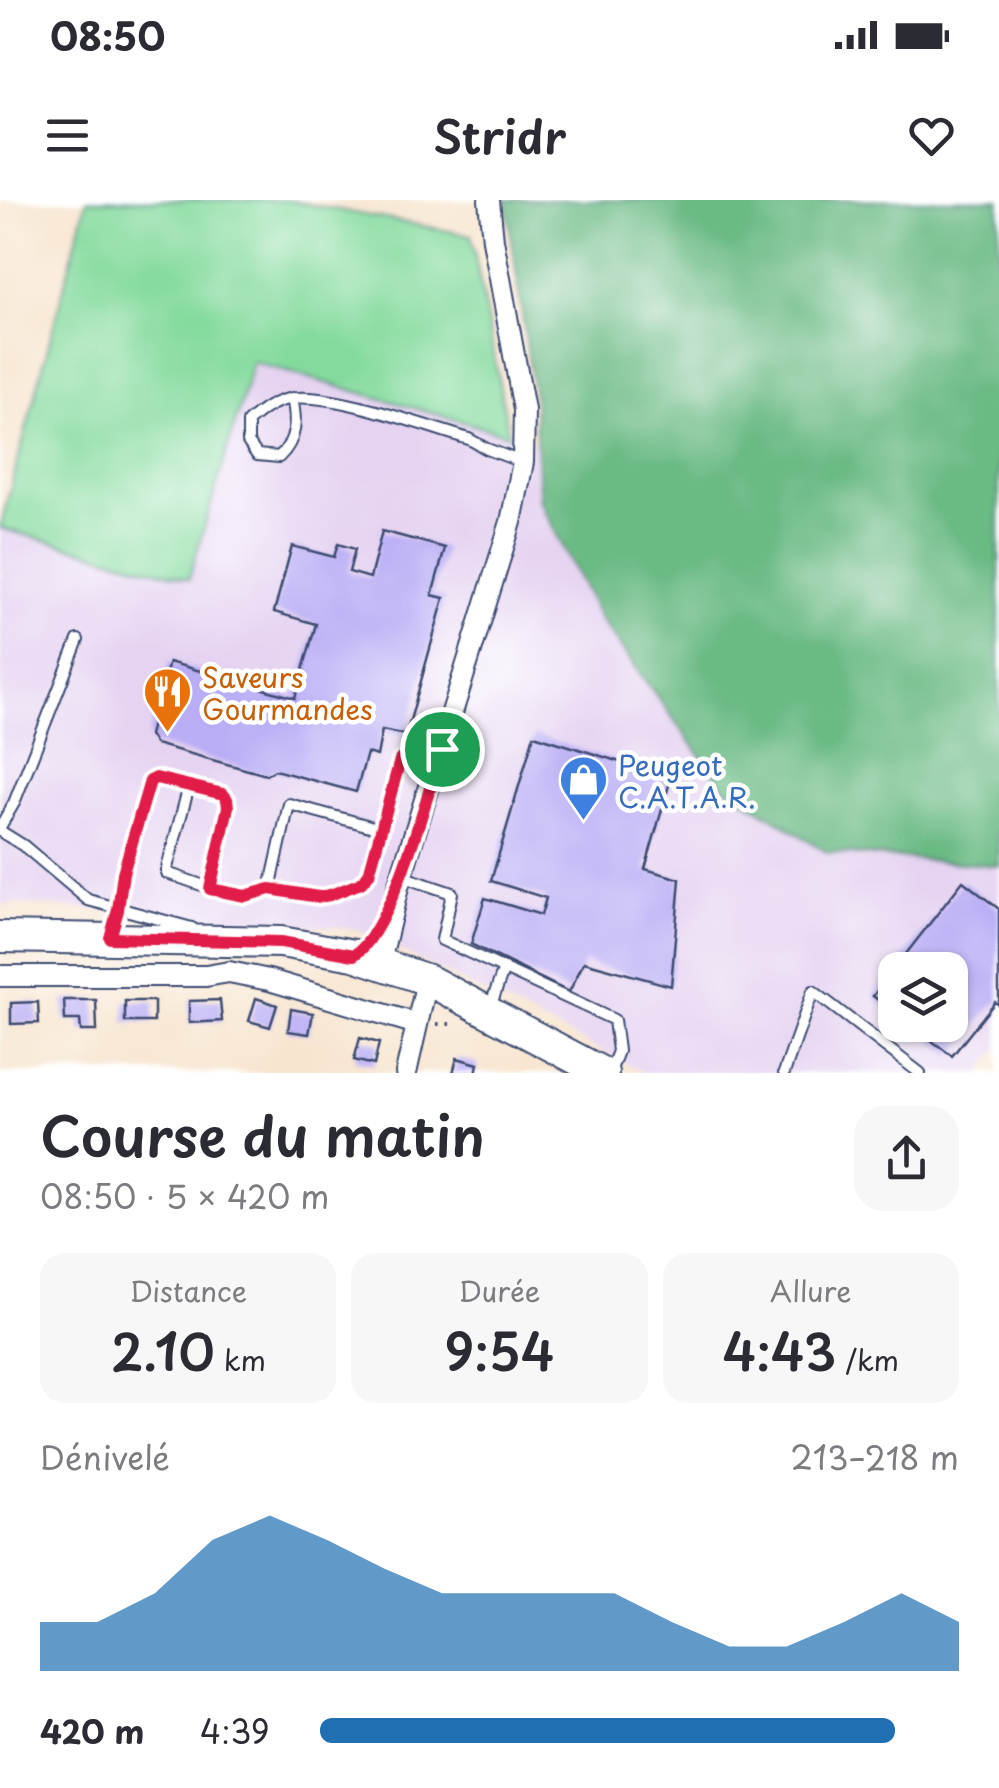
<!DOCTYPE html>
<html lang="fr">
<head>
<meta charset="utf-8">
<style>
  :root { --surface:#fff; --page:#f7f7f7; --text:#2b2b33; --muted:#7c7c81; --accent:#1f6fb2 }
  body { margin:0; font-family:"Playpen Sans",sans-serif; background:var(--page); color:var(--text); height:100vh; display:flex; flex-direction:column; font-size:38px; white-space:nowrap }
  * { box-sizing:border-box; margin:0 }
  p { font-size:32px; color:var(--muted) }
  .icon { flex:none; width:55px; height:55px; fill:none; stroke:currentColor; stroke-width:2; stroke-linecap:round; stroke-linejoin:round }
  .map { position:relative; height:873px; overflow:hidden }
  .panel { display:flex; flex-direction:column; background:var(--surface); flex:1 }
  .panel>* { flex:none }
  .controls { position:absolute; left:878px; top:752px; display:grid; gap:20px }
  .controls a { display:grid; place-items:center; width:90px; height:90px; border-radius:20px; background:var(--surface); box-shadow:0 2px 8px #0004; font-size:50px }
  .pin { position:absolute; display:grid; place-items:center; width:85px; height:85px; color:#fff; margin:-42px; border:5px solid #fff; border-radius:50%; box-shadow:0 2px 10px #0007 }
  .round { display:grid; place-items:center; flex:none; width:105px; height:105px; border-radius:30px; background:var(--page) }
  .summary { display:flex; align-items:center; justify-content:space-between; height:170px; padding:0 40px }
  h1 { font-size:55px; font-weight:600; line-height:75px }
  .metrics { display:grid; grid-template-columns:repeat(3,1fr); gap:15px; height:170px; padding:10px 40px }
  .metrics div { display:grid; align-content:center; border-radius:25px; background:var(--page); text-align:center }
  .metrics b { font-size:50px; font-weight:600 }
  .metrics small { font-size:28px; font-weight:400 }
  .metrics p { font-size:28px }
  .chart { height:280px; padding:20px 40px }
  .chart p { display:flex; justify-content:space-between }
  .chart svg { width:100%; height:180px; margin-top:10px; fill:var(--accent); opacity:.7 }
  ul { padding:0 40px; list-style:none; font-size:32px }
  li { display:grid; grid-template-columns:160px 120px 1fr; align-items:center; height:75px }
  li i { height:25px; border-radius:12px; background:var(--accent) }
  .status { display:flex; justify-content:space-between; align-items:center; height:70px; padding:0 50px; background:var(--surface); direction:ltr }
  .status svg { height:28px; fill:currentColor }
  header { display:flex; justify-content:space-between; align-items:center; height:130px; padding:0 40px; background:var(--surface); font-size:45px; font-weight:600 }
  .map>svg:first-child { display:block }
</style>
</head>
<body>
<div class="status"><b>08:50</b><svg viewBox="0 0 49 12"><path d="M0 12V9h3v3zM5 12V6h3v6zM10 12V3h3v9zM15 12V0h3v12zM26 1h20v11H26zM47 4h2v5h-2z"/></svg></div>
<header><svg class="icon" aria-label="menu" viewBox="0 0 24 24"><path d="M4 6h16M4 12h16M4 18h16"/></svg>Stridr<svg class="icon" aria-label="heart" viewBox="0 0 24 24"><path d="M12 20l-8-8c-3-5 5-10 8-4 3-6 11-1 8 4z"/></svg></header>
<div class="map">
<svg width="999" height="873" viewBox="0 0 999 873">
  <rect width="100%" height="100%" fill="#fff"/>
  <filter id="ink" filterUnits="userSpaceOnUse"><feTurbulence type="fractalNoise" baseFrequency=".01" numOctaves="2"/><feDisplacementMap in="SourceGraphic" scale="20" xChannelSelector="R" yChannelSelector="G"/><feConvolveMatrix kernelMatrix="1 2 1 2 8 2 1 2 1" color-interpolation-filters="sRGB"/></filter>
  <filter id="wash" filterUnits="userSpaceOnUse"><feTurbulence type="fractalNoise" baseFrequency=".0048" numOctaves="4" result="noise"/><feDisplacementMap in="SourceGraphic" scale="40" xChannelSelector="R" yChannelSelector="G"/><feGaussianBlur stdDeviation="2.25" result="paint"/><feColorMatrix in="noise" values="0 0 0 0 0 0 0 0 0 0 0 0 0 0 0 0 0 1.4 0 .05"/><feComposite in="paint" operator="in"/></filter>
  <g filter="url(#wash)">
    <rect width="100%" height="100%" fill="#f7e4ce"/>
    <path fill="#e5d3f1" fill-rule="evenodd" d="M252,162L536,242L540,302L600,419L723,586L827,652L999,666V848L980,873H646L357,729L24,704L0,705V328L189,379ZM895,770H950V825H895Z"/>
    <path fill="#84da9d" stroke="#50847e" stroke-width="2.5" d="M87,0H286L471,35L509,235L253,162L189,379L0,328Z"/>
    <path fill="#6bba84" stroke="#437471" stroke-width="2.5" d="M506,0H999V666L827,652L723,586L600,419L540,302L533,192Z"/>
    <g id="blocks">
      <path fill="#b9adf5" d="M382,331L445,348L432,395L444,398L406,535L382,530L377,556L367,553L356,592L275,570L266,575L155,544L149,535L169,462L295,498L316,424L274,412L292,346L334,357L338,344L355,349L349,372L370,378Z
        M534,535L671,578L645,669L680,679L671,786L584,762L569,792L471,744L485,698L541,715L546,698L491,681Z
        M963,681L999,709V805L995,802L952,856L911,825H950V770H895V813L873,796Z
        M256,798L277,805L270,827L249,821Z
        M64,800H96L97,831H81L80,820H65Z
        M220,800L222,821L189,823V801Z
        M125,801H154V822H125Z
        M38,802L39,823L11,824V803Z
        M291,809L313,813L309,834L288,831Z
        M360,838L379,843L374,865L354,860Z
        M457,858L478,864L476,873H453Z"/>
    </g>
  </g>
  <g filter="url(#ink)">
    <use href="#blocks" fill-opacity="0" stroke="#3c4a6f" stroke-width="2.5"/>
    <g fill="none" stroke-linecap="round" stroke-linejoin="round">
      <defs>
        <path id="lane" d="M292,198C297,220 297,240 279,257L257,255L248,242V222C261,211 271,203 288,199C326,190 428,227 469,239L487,249L522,262
          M189,586L167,668V673L227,694L245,696L270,689
          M0,627L14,603L78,440
          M381,629L289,604L270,689C305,695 342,705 369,674L401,560C417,547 422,546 442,549
          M0,631L24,646L88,700L192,728
          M401,676L452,693L442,740L614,820L618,851L610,872
          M111,736L119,710L123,673L150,581L156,578L223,595L227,599L228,607L210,689
          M489,810L504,768
          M784,873L813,791L920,873"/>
        <path id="street" d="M380,762L398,687L511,322L523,262L524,210L493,40L489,0
          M0,776H206L229,772L269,780L417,824
          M406,873L424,794"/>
        <path id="secondary" d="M0,737L281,742L354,755L428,780L603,873"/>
      </defs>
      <use href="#lane" stroke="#3c4a6f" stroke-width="14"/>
      <use href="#street" stroke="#3c4a6f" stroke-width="24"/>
      <use href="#secondary" stroke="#3c4a6f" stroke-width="34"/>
      <path stroke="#3c4a6f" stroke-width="4" stroke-dasharray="2.5 8" stroke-linecap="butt" d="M437,824H457"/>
      <use href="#lane" stroke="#fff" stroke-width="10"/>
      <use href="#street" stroke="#fff" stroke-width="20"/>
      <use href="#secondary" stroke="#fff" stroke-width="30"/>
    </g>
  </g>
  <g fill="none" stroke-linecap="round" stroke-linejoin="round" filter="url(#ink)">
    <defs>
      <path id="route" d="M424,546L442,549C428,593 390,735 354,755L281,742L110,738L118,710L123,673L150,581L156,578L223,594L227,599L228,607L210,689L245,696L270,689L318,697L330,695L361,683L369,674L400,560L413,550Z"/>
    </defs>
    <use href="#route" stroke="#fff" stroke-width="20"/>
    <use href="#route" stroke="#e11d48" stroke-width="12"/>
  </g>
  <defs>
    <symbol id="restaurant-pin" viewBox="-11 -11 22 30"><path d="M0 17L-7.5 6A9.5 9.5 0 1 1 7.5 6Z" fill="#e8710a" stroke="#fff"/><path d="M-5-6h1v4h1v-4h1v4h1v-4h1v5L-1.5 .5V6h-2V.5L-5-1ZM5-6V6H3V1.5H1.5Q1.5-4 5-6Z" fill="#fff"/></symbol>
    <symbol id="shop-pin" viewBox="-11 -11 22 30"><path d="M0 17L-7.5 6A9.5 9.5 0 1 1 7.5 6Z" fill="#3f7fe0" stroke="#fff"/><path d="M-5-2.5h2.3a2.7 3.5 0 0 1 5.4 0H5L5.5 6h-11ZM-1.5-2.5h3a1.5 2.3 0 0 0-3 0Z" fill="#fff"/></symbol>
  </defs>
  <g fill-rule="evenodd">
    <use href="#restaurant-pin" x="140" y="464" width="55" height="75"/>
    <use href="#shop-pin" x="556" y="552" width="55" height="75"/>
  </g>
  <g text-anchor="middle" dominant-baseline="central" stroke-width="9" stroke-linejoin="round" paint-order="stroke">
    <g font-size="28" fill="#c56008" stroke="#fff" text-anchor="start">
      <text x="202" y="476">Saveurs<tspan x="202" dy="32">Gourmandes</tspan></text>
    </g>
    <g font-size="28" fill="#366cbe" stroke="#fff" text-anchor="start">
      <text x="618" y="564">Peugeot<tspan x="618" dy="32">C.A.T.A.R.</tspan></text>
    </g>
  </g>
</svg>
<div class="controls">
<a><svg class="icon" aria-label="layers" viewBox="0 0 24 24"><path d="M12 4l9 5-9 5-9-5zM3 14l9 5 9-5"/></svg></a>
</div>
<div class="pin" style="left:442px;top:549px;background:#1e9e55"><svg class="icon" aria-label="arrive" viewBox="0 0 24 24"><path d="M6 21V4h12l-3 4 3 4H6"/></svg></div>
</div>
<section class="panel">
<div class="summary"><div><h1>Course du matin</h1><p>08:50 · 5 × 420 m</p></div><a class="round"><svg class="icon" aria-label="share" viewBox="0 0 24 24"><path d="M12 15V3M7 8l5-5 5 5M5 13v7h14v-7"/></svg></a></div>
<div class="metrics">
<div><p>Distance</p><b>2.10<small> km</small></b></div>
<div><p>Durée</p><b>9:54</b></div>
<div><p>Allure</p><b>4:43<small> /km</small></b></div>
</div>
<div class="chart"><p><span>Dénivelé</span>213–218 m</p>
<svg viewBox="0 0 160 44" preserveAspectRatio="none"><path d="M0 44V32L10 32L20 25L30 12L40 6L50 12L60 19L70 25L80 25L90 25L100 25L110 32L120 38L130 38L140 32L150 25L160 32V44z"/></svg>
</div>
<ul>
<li><b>420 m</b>4:39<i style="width:90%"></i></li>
</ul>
</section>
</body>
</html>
